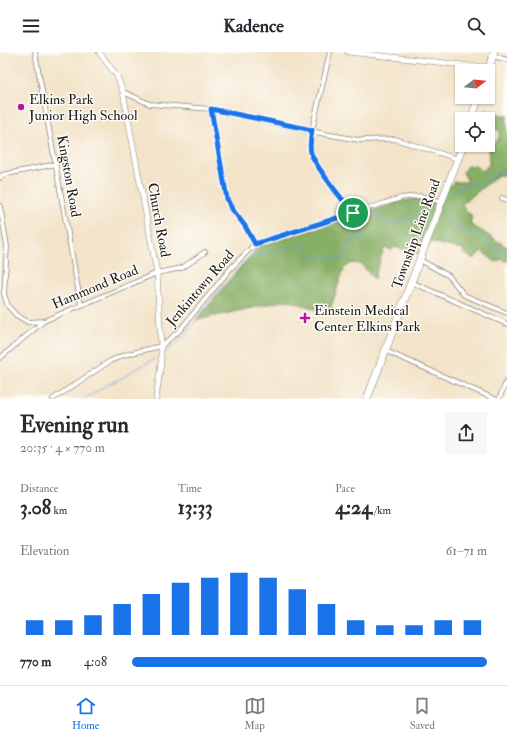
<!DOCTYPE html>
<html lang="en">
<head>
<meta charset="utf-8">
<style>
  :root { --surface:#fff; --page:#f7f7f7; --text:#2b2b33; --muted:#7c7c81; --line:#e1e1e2; --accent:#1a73e8 }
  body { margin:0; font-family:"IM FELL Double Pica",serif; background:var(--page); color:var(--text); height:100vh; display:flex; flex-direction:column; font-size:15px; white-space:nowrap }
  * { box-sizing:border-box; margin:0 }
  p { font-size:13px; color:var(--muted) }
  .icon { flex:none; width:22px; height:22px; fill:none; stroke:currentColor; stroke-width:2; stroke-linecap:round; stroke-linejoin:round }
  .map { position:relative; height:347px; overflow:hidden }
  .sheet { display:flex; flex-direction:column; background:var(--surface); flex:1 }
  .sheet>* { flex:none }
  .needle { width:26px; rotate:74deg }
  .fabs { position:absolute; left:455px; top:12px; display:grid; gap:8px }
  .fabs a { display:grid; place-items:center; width:40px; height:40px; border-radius:0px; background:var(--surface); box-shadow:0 1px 3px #0004; font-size:20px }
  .pin { position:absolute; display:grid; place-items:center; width:34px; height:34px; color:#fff; margin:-17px; border:2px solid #fff; border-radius:50%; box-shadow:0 1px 4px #0007 }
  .round { display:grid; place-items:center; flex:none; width:42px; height:42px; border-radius:0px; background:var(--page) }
  .head { display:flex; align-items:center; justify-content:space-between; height:68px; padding:0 20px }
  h1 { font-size:22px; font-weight:700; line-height:30px }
  .stats { display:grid; grid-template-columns:repeat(3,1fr); gap:6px; height:68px; padding:4px 20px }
  .stats div { display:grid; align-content:center }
  .stats b { font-size:20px; font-weight:700 }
  .stats small { font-size:11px; font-weight:400 }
  .stats p { font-size:11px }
  .chart { height:112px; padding:8px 20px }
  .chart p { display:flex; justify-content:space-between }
  .chart svg { width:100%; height:72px; margin-top:4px; stroke:var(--accent); stroke-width:6 }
  ul { padding:0 20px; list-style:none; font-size:13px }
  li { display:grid; grid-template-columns:64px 48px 1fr; align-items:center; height:30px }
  li i { height:10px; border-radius:5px; background:var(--accent) }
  header { display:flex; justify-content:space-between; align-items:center; height:52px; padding:0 20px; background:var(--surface); font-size:18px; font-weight:700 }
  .tab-bar { display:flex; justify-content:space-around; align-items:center; height:56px; border-top:1px solid var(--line); background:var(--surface); font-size:11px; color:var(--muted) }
  .tab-bar a { display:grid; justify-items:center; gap:2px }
  .tab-bar .current { color:var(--accent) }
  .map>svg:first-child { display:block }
</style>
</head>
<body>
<header><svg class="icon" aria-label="menu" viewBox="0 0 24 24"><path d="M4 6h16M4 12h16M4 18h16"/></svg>Kadence<svg class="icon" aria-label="search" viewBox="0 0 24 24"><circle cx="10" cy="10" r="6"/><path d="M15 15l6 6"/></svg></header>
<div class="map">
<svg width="507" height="347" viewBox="0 0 507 347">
  <rect width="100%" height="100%" fill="#fdfcf7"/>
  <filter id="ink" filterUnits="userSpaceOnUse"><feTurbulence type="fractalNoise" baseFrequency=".025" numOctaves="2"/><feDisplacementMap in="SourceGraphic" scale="8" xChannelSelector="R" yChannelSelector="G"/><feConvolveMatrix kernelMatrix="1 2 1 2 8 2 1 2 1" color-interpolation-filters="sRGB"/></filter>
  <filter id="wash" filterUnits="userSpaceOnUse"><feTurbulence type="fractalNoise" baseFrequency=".012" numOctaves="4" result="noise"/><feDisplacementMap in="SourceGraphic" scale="16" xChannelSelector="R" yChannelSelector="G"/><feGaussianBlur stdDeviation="0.9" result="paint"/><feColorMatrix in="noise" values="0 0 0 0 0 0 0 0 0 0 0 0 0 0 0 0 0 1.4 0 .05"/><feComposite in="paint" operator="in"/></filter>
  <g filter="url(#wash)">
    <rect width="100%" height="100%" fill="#f3e3c8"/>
    <path fill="#87af65" stroke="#526640" d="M485,58L507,64V123H498L461,153L472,164L470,172L507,195V210L502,207L496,210L481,199L474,207L463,201L464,197C450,196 437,190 423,189L417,202L395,195L392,198L384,196L374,227L361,212L352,211L344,216L329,261L287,248L197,268L258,195L400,150L420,146L435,150L454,130H468L463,120L467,114L476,113L482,119L489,113V95L498,88L500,79L488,73V67H483Z"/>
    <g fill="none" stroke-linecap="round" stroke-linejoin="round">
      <path stroke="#669ed4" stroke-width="1" d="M451,140L463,134L482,131L497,121L507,120
        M424,161L430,163
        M443,166L456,176L464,177L469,181L473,180L490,193L507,201
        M166,300L183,286L210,249L248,206L302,192L308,194V203L322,206L329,205L342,207L344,205L350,189L356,188L365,184L359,173L362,165L371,161L378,163L389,172L400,170L423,161L431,150
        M85,347L105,334L124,325L134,318L154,307"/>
    </g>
  </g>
  <g filter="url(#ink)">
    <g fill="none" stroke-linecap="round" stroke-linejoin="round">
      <defs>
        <path id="minor" d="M35,0L81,253
          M330,0L312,78C311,85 310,94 311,101C315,115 343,148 353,161
          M493,4L507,8
          M123,40L150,52L211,57L325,82L359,88L395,87L458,107
          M211,57L227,147L232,157L245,174L255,192
          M0,126L2,123L56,112
          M502,146L507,148
          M0,154L7,194L4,242L8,254L16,263L28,270L44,269
          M420,208L449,224L464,243L507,261
          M411,230L507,272
          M386,299L495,347
          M0,306L44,269L157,221L182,216L205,200
          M53,347L110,309L124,303L161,294L179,279L231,216L255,192L401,146C417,144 426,142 441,151
          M499,347L507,328"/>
        <path id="tertiary" d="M99,0L117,24L123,40L157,221L161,294V311L156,347
          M348,0L489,16"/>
        <path id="primary" d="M488,19L494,0
          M471,67L479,45
          M367,347L463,93"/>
      </defs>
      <use href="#minor" stroke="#888072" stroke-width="5.5"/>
      <use href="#tertiary" stroke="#888072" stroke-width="6"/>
      <use href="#primary" stroke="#888072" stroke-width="8"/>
      <use href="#minor" stroke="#fff" stroke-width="4"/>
      <use href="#tertiary" stroke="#fff" stroke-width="5"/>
      <use href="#primary" stroke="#fff" stroke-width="7"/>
    </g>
  </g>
  <g fill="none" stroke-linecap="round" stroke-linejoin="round" filter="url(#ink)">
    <defs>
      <path id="route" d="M211,57L312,78C311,85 309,94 311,101C315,115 343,148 353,161L255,192L245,174L232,157L227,147Z"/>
    </defs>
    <use href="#route" stroke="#fff" stroke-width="8"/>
    <use href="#route" stroke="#1a73e8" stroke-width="5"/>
  </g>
  <g fill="#b5179e" stroke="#fdfcf7" stroke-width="1.5">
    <circle cx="21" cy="55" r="4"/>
    <path d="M303 260h4v4h4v4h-4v4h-4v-4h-4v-4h4z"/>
  </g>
  <g text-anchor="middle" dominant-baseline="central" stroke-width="3" stroke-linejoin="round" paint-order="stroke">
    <g font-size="14" fill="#1c1c1c" stroke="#fdfcf7" text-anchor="start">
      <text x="29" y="47">Elkins Park<tspan x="29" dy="16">Junior High School</tspan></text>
      <text x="314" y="258">Einstein Medical<tspan x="314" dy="16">Center Elkins Park</tspan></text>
    </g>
    <g font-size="14" fill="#1c1c1c" stroke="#fdfcf7">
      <text transform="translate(69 124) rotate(80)">Kingston Road</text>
      <text transform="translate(159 168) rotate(80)">Church Road</text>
      <text transform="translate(416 182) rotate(-70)">Township Line Road</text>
      <text transform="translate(95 235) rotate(-23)">Hammond Road</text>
      <text transform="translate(200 236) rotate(-49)">Jenkintown Road</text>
    </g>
  </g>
</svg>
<div class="fabs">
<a><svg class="needle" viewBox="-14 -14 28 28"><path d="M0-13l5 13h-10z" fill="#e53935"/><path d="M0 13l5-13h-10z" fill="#7c7c81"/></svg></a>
<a><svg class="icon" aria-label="locate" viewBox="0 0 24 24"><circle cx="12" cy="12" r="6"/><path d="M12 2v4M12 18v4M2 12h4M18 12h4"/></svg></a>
</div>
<div class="pin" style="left:353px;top:161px;background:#1e9e55"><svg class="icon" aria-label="arrive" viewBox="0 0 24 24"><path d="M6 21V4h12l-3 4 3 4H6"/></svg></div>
</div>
<section class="sheet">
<div class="head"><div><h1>Evening run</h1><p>20:35 · 4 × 770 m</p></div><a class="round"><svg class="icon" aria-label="share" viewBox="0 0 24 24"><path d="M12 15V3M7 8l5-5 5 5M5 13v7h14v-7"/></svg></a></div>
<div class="stats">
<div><p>Distance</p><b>3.08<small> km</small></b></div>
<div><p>Time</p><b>13:33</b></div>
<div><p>Pace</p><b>4:24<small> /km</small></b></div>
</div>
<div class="chart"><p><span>Elevation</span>61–71 m</p>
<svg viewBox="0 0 160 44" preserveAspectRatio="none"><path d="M5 44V35M15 44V35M25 44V32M35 44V25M45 44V19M55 44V12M65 44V9M75 44V6M85 44V9M95 44V16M105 44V25M115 44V35M125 44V38M135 44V38M145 44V35M155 44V35"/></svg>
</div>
<ul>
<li><b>770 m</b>4:08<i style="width:100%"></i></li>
</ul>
</section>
<nav class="tab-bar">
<a class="current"><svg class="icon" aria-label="home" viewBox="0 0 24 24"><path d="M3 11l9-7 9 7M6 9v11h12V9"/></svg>Home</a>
<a><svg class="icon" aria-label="map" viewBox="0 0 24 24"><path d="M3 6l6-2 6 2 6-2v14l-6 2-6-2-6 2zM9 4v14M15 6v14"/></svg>Map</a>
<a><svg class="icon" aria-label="saved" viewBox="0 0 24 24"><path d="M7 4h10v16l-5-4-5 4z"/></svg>Saved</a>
</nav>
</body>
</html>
